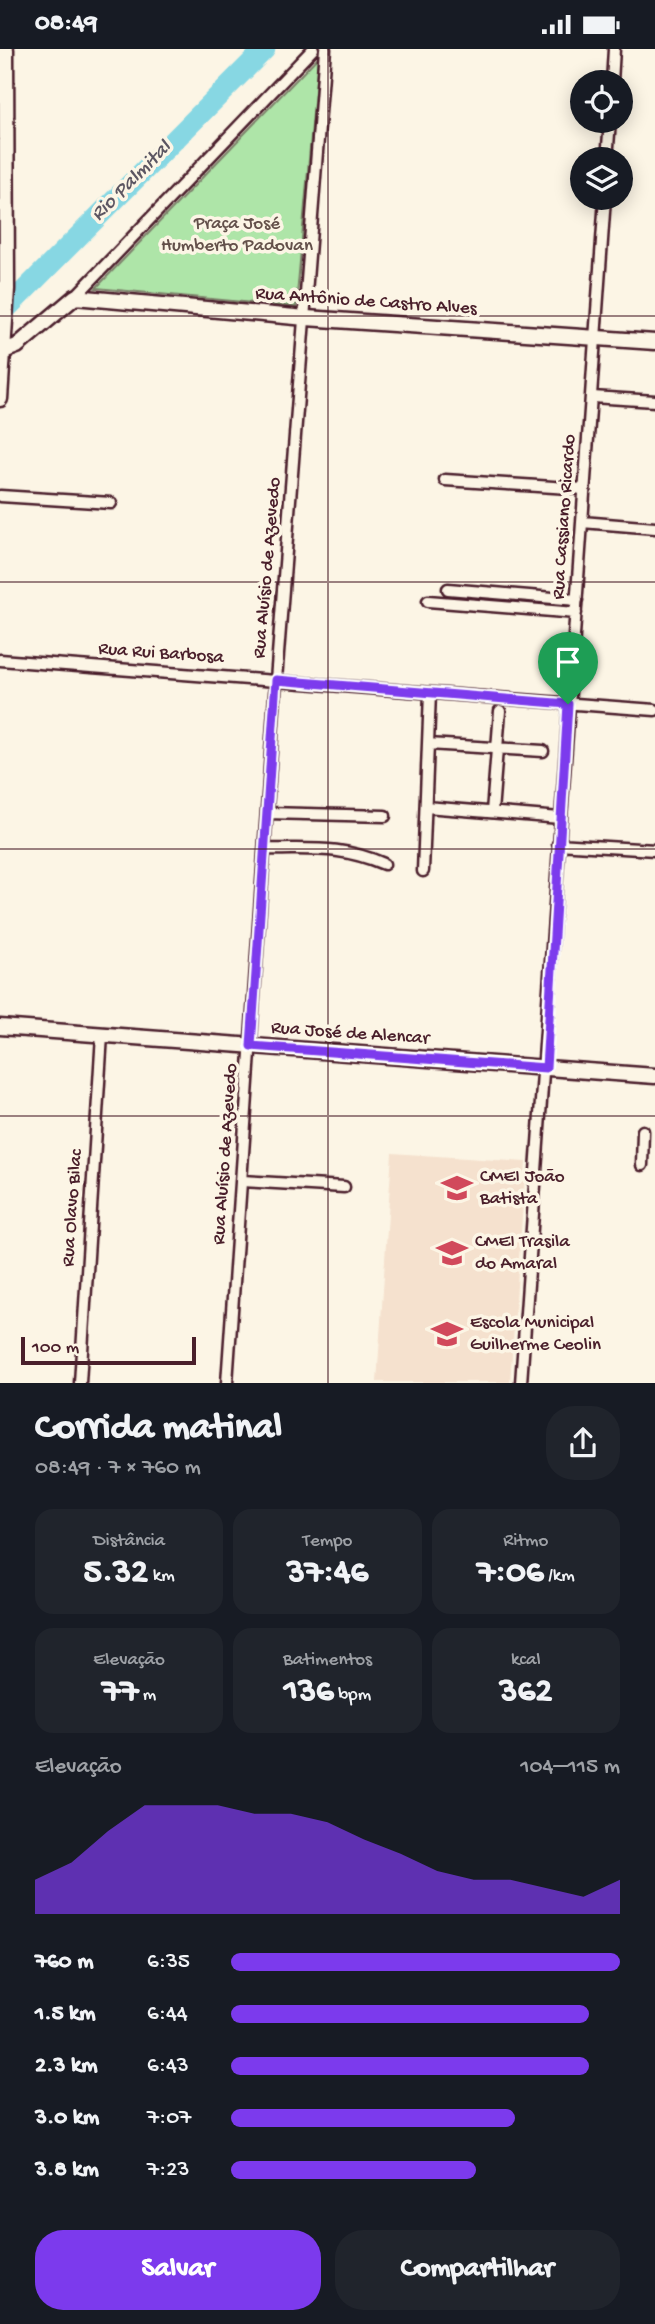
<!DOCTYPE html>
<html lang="pt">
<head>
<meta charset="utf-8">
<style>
  :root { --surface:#171b24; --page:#20242c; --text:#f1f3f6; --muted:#9ea1a6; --accent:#7c3aed }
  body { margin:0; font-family:"Gochi Hand",sans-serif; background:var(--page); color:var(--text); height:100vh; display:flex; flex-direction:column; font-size:26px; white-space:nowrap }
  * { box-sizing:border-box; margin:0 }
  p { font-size:23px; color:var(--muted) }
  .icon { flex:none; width:38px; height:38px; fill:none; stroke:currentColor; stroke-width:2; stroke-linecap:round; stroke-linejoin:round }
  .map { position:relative; height:1334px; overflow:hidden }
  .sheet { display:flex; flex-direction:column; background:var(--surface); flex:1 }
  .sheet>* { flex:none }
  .fabs { position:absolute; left:570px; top:21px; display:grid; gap:14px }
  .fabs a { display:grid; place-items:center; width:63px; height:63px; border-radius:50%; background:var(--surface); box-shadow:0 4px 18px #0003; font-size:35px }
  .scale { position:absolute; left:21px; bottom:18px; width:175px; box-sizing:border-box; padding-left:7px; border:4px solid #4a1f2b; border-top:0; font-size:19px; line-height:24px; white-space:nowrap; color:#4a1f2b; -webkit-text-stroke:5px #fcf5e5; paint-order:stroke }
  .pin { position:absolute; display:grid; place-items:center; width:60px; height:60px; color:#fff; margin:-72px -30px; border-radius:50% 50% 50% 0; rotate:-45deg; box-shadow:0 0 7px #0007 }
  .pin .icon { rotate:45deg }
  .round { display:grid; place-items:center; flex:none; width:74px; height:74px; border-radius:28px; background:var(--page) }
  .overview { display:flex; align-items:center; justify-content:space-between; height:119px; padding:0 35px }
  h1 { font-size:38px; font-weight:800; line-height:52px }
  .figures { display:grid; grid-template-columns:repeat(3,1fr); gap:10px; height:119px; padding:7px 35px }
  .figures div { display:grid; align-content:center; border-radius:18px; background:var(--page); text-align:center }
  .figures b { font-size:35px; font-weight:800 }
  .figures small { font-size:19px; font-weight:400 }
  .figures p { font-size:19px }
  .chart { height:196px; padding:14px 35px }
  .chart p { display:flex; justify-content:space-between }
  .chart svg { width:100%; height:126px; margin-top:7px; fill:var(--accent); opacity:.7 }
  .primary-button { display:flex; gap:14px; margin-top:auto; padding:14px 35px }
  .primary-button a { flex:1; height:80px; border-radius:28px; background:var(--accent); color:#fff; font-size:28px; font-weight:800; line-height:80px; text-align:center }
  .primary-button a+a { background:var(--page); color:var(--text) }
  ul { padding:0 35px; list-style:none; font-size:23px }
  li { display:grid; grid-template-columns:112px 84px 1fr; align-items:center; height:52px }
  li i { height:18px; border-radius:9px; background:var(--accent) }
  .status { display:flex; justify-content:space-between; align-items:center; height:49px; padding:0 35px; background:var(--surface); direction:ltr }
  .status svg { height:19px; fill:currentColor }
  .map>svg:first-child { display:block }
</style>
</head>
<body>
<div class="status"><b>08:49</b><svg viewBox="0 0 49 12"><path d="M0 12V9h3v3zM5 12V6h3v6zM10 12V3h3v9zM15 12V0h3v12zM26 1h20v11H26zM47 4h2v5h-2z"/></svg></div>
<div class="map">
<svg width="655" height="1334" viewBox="0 0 655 1334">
  <rect width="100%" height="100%" fill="#fcf5e5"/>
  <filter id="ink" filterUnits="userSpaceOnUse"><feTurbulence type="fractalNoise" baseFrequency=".0143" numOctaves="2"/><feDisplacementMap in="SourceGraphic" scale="14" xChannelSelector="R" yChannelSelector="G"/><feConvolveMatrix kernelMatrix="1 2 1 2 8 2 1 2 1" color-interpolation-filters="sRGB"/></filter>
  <g filter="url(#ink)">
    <path fill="#f5e1ce" d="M392,1104L526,1113L510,1333H377Z"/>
    <path fill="#aee5a8" stroke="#7c826a" stroke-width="2" d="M318,8L296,258L96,239Z"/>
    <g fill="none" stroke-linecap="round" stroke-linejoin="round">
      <path stroke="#87d7e3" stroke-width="21" d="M0,266L265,0"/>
      <defs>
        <path id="street" d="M612,33L614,0
          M607,110L610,72
          M75,248L313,0
          M592,348L655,352
          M445,431L584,440
          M0,447L111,454
          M582,473L655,479
          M448,540L577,551
          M428,552L576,564
          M0,611L655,661
          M428,695L543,702
          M426,758L560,769
          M492,763L500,662
          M267,764L385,767
          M558,795L655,801
          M265,800C312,801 339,796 384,815
          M423,822L430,644
          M642,1116L643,1082
          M242,1132L344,1138
          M80,1334L102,986
          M227,1334L276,631L325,0
          M521,1334L605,149"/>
        <path id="secondary" d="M4,302L17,297L75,248L306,269L655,293
          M0,350L7,240L6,0
          M0,978L655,1027"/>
      </defs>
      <use href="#street" stroke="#4a1f2b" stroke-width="15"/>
      <use href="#secondary" stroke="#4a1f2b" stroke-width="19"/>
      <use href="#street" stroke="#fcf5e5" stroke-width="10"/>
      <use href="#secondary" stroke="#fcf5e5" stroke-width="14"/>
    </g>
  </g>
  <g fill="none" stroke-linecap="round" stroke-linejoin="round" filter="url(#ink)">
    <defs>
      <path id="route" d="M276,631L568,655L546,1019L251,997Z"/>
    </defs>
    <use href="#route" stroke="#fff" stroke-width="14"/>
    <use href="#route" stroke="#7c3aed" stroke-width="9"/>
  </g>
  <path fill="none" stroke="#4a1f2b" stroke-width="2" stroke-opacity="0.55" d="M328,0V1334M0,267H655M0,533H655M0,800H655M0,1067H655"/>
  <defs>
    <symbol id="school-bare" viewBox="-9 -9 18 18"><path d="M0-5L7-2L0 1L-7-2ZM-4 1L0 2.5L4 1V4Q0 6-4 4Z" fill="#d1495b" stroke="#fcf5e5" stroke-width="2.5" paint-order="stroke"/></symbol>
  </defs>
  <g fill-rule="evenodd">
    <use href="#school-bare" x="435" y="1117" width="44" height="44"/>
    <use href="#school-bare" x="430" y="1182" width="44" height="44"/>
    <use href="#school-bare" x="425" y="1263" width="44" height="44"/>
  </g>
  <g text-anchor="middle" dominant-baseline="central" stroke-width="7" stroke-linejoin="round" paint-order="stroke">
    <g font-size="19" fill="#63504a" stroke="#fcf5e5">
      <text x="237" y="175">Praça José<tspan x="237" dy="22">Humberto Padovan</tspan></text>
    </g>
    <g font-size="19" fill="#4a1f2b" stroke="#fcf5e5">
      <text transform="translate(366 253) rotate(4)">Rua Antônio de Castro Alves</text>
      <text transform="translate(565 468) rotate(-86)">Rua Cassiano Ricardo</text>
      <text transform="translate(268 519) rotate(-85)">Rua Aluísio de Azevedo</text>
      <text transform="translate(161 605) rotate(4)">Rua Rui Barbosa</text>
      <text transform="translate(350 985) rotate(4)">Rua José de Alencar</text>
      <text transform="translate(226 1105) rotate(-86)">Rua Aluísio de Azevedo</text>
      <text transform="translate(73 1159) rotate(-86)">Rua Olavo Bilac</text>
    </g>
    <g font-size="19" fill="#4a1f2b" stroke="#fcf5e5" text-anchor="start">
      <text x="480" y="1128">CMEI João<tspan x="480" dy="22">Batista</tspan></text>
      <text x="475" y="1193">CMEI Trasila<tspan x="475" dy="22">do Amaral</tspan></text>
      <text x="470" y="1274">Escola Municipal<tspan x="470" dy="22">Guilherme Ceolin</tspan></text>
    </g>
    <g font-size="21" font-style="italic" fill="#5c5662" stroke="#fcf5e5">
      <text transform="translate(132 133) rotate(-45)">Rio Palmital</text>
    </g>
  </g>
</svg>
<div class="fabs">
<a><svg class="icon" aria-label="locate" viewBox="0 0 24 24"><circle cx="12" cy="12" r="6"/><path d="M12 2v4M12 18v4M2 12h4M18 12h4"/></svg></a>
<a><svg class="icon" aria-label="layers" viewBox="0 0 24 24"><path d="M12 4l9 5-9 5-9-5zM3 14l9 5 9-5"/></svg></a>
</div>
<div class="scale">100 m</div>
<div class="pin" style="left:568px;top:655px;background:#1e9e55"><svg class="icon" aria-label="arrive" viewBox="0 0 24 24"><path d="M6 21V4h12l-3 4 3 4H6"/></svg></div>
</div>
<section class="sheet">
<div class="overview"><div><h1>Corrida matinal</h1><p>08:49 · 7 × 760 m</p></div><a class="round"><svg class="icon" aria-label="share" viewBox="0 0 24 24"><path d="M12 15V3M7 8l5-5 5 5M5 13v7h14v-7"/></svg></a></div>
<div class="figures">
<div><p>Distância</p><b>5.32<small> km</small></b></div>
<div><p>Tempo</p><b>37:46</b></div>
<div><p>Ritmo</p><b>7:06<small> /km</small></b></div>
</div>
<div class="figures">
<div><p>Elevação</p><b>77<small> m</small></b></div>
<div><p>Batimentos</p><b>136<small> bpm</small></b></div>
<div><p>kcal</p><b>362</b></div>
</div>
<div class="chart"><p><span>Elevação</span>104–115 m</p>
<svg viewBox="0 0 160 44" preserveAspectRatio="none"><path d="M0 44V32L10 26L20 15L30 6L40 6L50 6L60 9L70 9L80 12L90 18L100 23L110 29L120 32L130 32L140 35L150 38L160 32V44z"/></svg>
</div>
<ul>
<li><b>760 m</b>6:35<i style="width:100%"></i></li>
<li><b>1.5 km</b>6:44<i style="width:92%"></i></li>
<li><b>2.3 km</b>6:43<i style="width:92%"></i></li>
<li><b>3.0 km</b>7:07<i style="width:73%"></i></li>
<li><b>3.8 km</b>7:23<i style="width:63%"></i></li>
</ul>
<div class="primary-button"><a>Salvar</a><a>Compartilhar</a></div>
</section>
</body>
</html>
